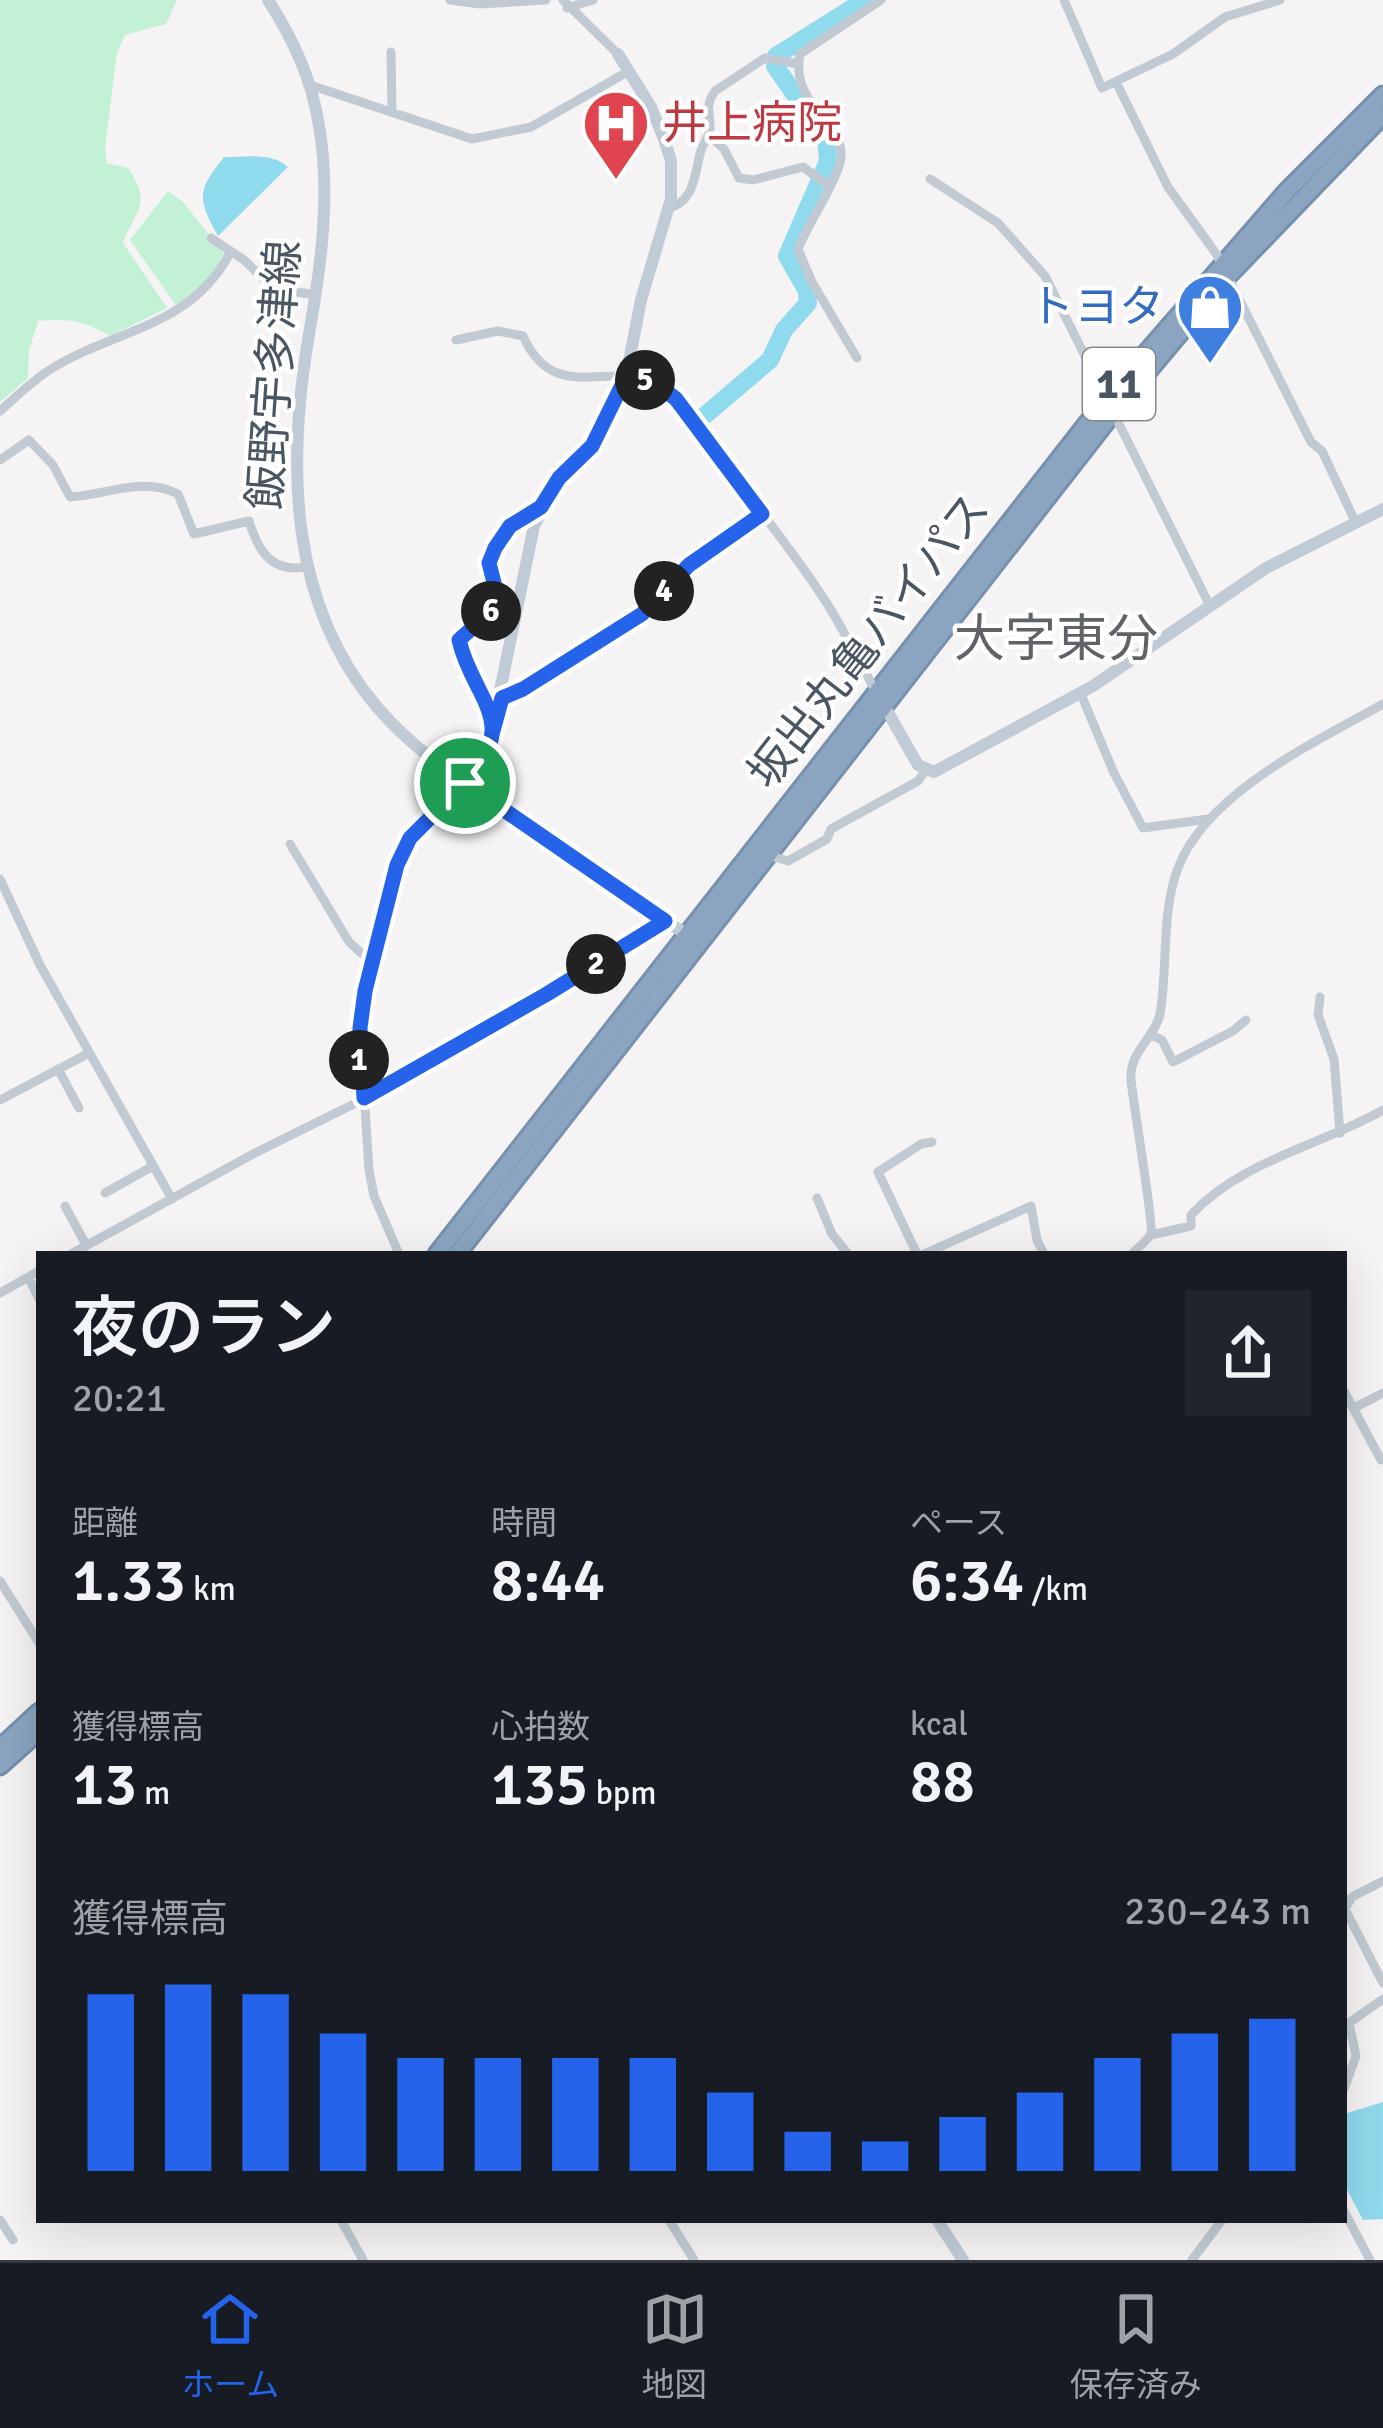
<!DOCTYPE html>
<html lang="ja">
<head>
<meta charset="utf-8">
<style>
  :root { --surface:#171b24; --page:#20242c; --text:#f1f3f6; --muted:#9ea1a6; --line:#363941; --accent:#2563eb }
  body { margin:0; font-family:Signika,"Noto Sans JP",sans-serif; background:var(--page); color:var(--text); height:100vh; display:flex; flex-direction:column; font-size:45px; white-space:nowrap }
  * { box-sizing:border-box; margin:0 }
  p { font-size:39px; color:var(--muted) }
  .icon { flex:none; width:66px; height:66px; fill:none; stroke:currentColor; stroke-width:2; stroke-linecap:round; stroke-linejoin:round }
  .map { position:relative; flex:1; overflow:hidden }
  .panel { position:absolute; left:36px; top:1251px; width:1311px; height:972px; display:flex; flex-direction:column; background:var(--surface); border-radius:0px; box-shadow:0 12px 48px #0002 }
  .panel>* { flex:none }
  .pin { position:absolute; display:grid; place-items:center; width:102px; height:102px; color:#fff; margin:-51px; border:6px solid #fff; border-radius:50%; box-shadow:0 3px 12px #0007 }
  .km { position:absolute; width:60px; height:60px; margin:-30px; border-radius:50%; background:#222; color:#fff; font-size:33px; line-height:60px; text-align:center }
  .round { display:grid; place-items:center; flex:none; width:126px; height:126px; border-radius:0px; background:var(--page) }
  .head { display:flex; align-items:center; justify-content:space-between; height:204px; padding:0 36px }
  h1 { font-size:66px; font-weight:600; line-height:90px }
  .metrics { display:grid; grid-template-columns:repeat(3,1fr); gap:18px; height:204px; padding:12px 36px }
  .metrics div { display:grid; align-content:center }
  .metrics b { font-size:60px; font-weight:600 }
  .metrics small { font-size:33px; font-weight:400 }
  .metrics p { font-size:33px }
  .chart { height:336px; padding:24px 36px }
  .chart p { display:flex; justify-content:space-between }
  .chart svg { width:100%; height:216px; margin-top:12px; stroke:var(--accent); stroke-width:6 }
  .dock { display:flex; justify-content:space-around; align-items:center; height:168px; border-top:3px solid var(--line); background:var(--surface); font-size:33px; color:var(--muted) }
  .dock a { display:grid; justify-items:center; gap:6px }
  .dock .on { color:var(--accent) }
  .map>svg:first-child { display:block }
</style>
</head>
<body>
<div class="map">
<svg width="1383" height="2260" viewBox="0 0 1383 2260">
  <rect width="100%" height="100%" fill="#f5f3f3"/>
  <path fill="#c3f1d5" d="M0,0H177L166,24L125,35L117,53L105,148L107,163L128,168C153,205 135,210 123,243L167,308L110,336C87,321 66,318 38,321L29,350L28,378L0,402Z
    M168,191L183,202L224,254L201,291L176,305L130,240Z"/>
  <path fill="#90daee" d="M224,157C244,157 272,152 288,167L218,236C197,198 197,191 224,157Z
    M1383,2102V2219L1363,2220L1344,2184V2114Z"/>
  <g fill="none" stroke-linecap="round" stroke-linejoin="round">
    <path stroke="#90daee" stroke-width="18" d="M703,417L770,360L784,330L808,303L807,291L787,256L828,161L826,139L775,66L776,56L865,0"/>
    <defs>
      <path id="highway" d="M437,1254L1107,398L1287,191L1383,95
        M457,1254L1113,413L1227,277L1383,115
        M0,1748L39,1712
        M0,1766L39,1731"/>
    </defs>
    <use href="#highway" stroke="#7690ad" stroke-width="21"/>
    <path stroke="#c1cad2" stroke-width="9" d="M450,0L480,4L546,0
      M563,0L618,54
      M1064,0L1102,88L1173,54L1225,17L1280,0
      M567,8L593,0
      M391,52L392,112
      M1116,82L1168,187L1217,255L1311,442L1322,451L1355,521
      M310,85L472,139L531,127L629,71
      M709,135L724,149L739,178L753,180L803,167L829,186
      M930,179L998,223L1045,276L1209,604
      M668,209C694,201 694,178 700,154C702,144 709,138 710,128C710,112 705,105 715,91L765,58L798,64
      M211,238L244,260L273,288L315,295
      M456,340L498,331L523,336C557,411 615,353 666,389C687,403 701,434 717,454C753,503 793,550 826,602C844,630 859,661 875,690
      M857,358L812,282L798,249C809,222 834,186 840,163C850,122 789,108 800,54L881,0
      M0,411C16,397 33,380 51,369C117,328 189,329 230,253
      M0,460L29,440L53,465L70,497C107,495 142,476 178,494L194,534L249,521C258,551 272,573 305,567
      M1080,692L1114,773L1143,828L1208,819
      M502,698L523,689L642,614L690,565L762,515
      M492,724L485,694L459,640L491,612L498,598C497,585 488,570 491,557C495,534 522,515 541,507
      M290,844L349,942L372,963
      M768,855L788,861L827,839L831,829L918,781L926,770
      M0,879L40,965L172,1199
      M1320,997L1318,1015L1334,1059L1340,1133
      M1150,1034L1162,1040L1173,1062L1233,1031L1246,1020
      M58,1069L79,1108
      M0,1100L89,1053
      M105,1193L153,1166
      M817,1198L832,1234L848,1254
      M65,1206L86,1245
      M1151,1235L1191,1226V1215C1242,1160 1320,1146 1383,1110
      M71,1254L255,1153L372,1095L665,921
      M399,1254L374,1196L369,1170L360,1029L365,991L402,851L432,813L465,783
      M917,1254L878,1172L921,1144L932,1142
      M924,1254L1031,1206L1037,1240L1044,1254
      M1132,1254C1137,1248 1147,1241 1151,1234C1154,1227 1133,1101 1131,1080C1129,1051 1155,1038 1160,1014C1168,968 1161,912 1178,868C1206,793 1317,741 1383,704
      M28,1277L39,1299
      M0,1293L39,1271
      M1344,1391L1381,1460
      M1354,1408L1383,1393
      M0,1581L39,1643
      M1383,1881L1352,1897L1345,1909L1383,1983
      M1344,2089L1356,2056L1349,2023L1383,1999
      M1344,2211L1370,2260
      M0,2220L13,2240
      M341,2220L363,2260
      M669,2220L694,2260
      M1192,2260L1222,2220"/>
    <path stroke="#c1cbd6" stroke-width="12" d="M268,0C293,39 312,79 319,126C331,193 321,267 309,334C287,464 288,602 377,707C416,753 470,787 519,821C577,860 635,900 693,939
      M882,702L918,765L934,772L1093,686L1266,568L1383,509
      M465,783L488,749L534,526L559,478L592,446L626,377L641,300L671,199V161L664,139L651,107L618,54
      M937,2220L963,2260"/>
    <use href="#highway" stroke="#8ba5c1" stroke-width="15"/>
  </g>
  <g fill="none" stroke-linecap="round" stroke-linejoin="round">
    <defs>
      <path id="route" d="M465,783L410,838L397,865L365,991L360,1028L364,1098L547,994L665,921L465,783L488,749L502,698L523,689L642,614L689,565L762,514L676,399L657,384L626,377L592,446L559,478L541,507L510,526L495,548L489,563L498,598L490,612L459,640C472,698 523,723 465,783"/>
    </defs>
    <use href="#route" stroke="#fff" stroke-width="24"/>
    <use href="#route" stroke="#2563eb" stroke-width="15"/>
  </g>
  <defs>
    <symbol id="hospital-pin" viewBox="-11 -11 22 30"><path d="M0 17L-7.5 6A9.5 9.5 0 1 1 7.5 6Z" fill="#e0444e" stroke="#fff"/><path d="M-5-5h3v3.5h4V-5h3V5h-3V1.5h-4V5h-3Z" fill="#fff"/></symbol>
    <symbol id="shop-pin" viewBox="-11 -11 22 30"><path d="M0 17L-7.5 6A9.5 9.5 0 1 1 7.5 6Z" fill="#3f7fe0" stroke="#fff"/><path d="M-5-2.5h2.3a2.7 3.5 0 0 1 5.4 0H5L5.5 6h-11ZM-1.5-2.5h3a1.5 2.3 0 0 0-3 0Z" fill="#fff"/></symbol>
  </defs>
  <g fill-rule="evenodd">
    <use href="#hospital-pin" x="578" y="85" width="76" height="104"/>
    <use href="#shop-pin" x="1172" y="269" width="76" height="104"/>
  </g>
  <g text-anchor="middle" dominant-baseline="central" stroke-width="9" stroke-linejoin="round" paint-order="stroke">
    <rect fill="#fff" stroke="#808990" stroke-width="3" x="1083" y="348" width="72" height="72" rx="9"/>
    <g font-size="42" font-weight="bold" fill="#4a5661">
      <text x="1119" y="384">11</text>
    </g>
    <g font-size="45" fill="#be3a42" stroke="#fff" text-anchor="start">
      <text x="662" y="123">井上病院</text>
    </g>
    <g font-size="45" fill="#366cbe" stroke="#fff" text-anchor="end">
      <text x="1164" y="307">トヨタ</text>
    </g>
    <g font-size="45" fill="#4a5661" stroke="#fff">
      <text transform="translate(275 375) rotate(-86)">飯野宇多津線</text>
      <text transform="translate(869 641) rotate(-52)">坂出丸亀バイパス</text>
    </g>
    <g font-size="51" fill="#5f6368" stroke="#fff">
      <text x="1056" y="639">大字東分</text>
    </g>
  </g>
</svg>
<div class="pin" style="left:465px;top:783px;background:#1e9e55"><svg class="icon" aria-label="arrive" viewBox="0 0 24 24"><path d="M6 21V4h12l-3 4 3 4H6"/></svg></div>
<b class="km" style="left:359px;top:1060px">1</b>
<b class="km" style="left:596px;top:964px">2</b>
<b class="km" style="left:664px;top:591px">4</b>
<b class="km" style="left:645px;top:380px">5</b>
<b class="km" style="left:491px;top:611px">6</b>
<section class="panel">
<div class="head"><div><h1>夜のラン</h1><p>20:21</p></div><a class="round"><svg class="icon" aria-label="share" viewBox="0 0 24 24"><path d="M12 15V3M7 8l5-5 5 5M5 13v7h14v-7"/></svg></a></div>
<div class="metrics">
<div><p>距離</p><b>1.33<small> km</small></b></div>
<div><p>時間</p><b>8:44</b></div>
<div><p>ペース</p><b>6:34<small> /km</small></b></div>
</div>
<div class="metrics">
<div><p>獲得標高</p><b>13<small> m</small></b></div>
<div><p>心拍数</p><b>135<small> bpm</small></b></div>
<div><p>kcal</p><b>88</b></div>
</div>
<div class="chart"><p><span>獲得標高</span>230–243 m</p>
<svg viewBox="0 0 160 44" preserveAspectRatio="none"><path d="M5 44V8M15 44V6M25 44V8M35 44V16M45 44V21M55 44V21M65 44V21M75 44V21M85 44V28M95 44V36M105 44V38M115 44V33M125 44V28M135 44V21M145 44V16M155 44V13"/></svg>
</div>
</section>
</div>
<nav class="dock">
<a class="on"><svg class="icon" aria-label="home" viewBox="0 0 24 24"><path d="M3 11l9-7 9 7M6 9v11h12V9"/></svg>ホーム</a>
<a><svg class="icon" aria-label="map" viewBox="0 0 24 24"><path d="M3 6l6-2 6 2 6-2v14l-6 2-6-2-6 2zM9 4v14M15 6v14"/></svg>地図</a>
<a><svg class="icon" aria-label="saved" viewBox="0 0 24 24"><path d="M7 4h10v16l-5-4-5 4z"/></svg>保存済み</a>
</nav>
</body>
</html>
